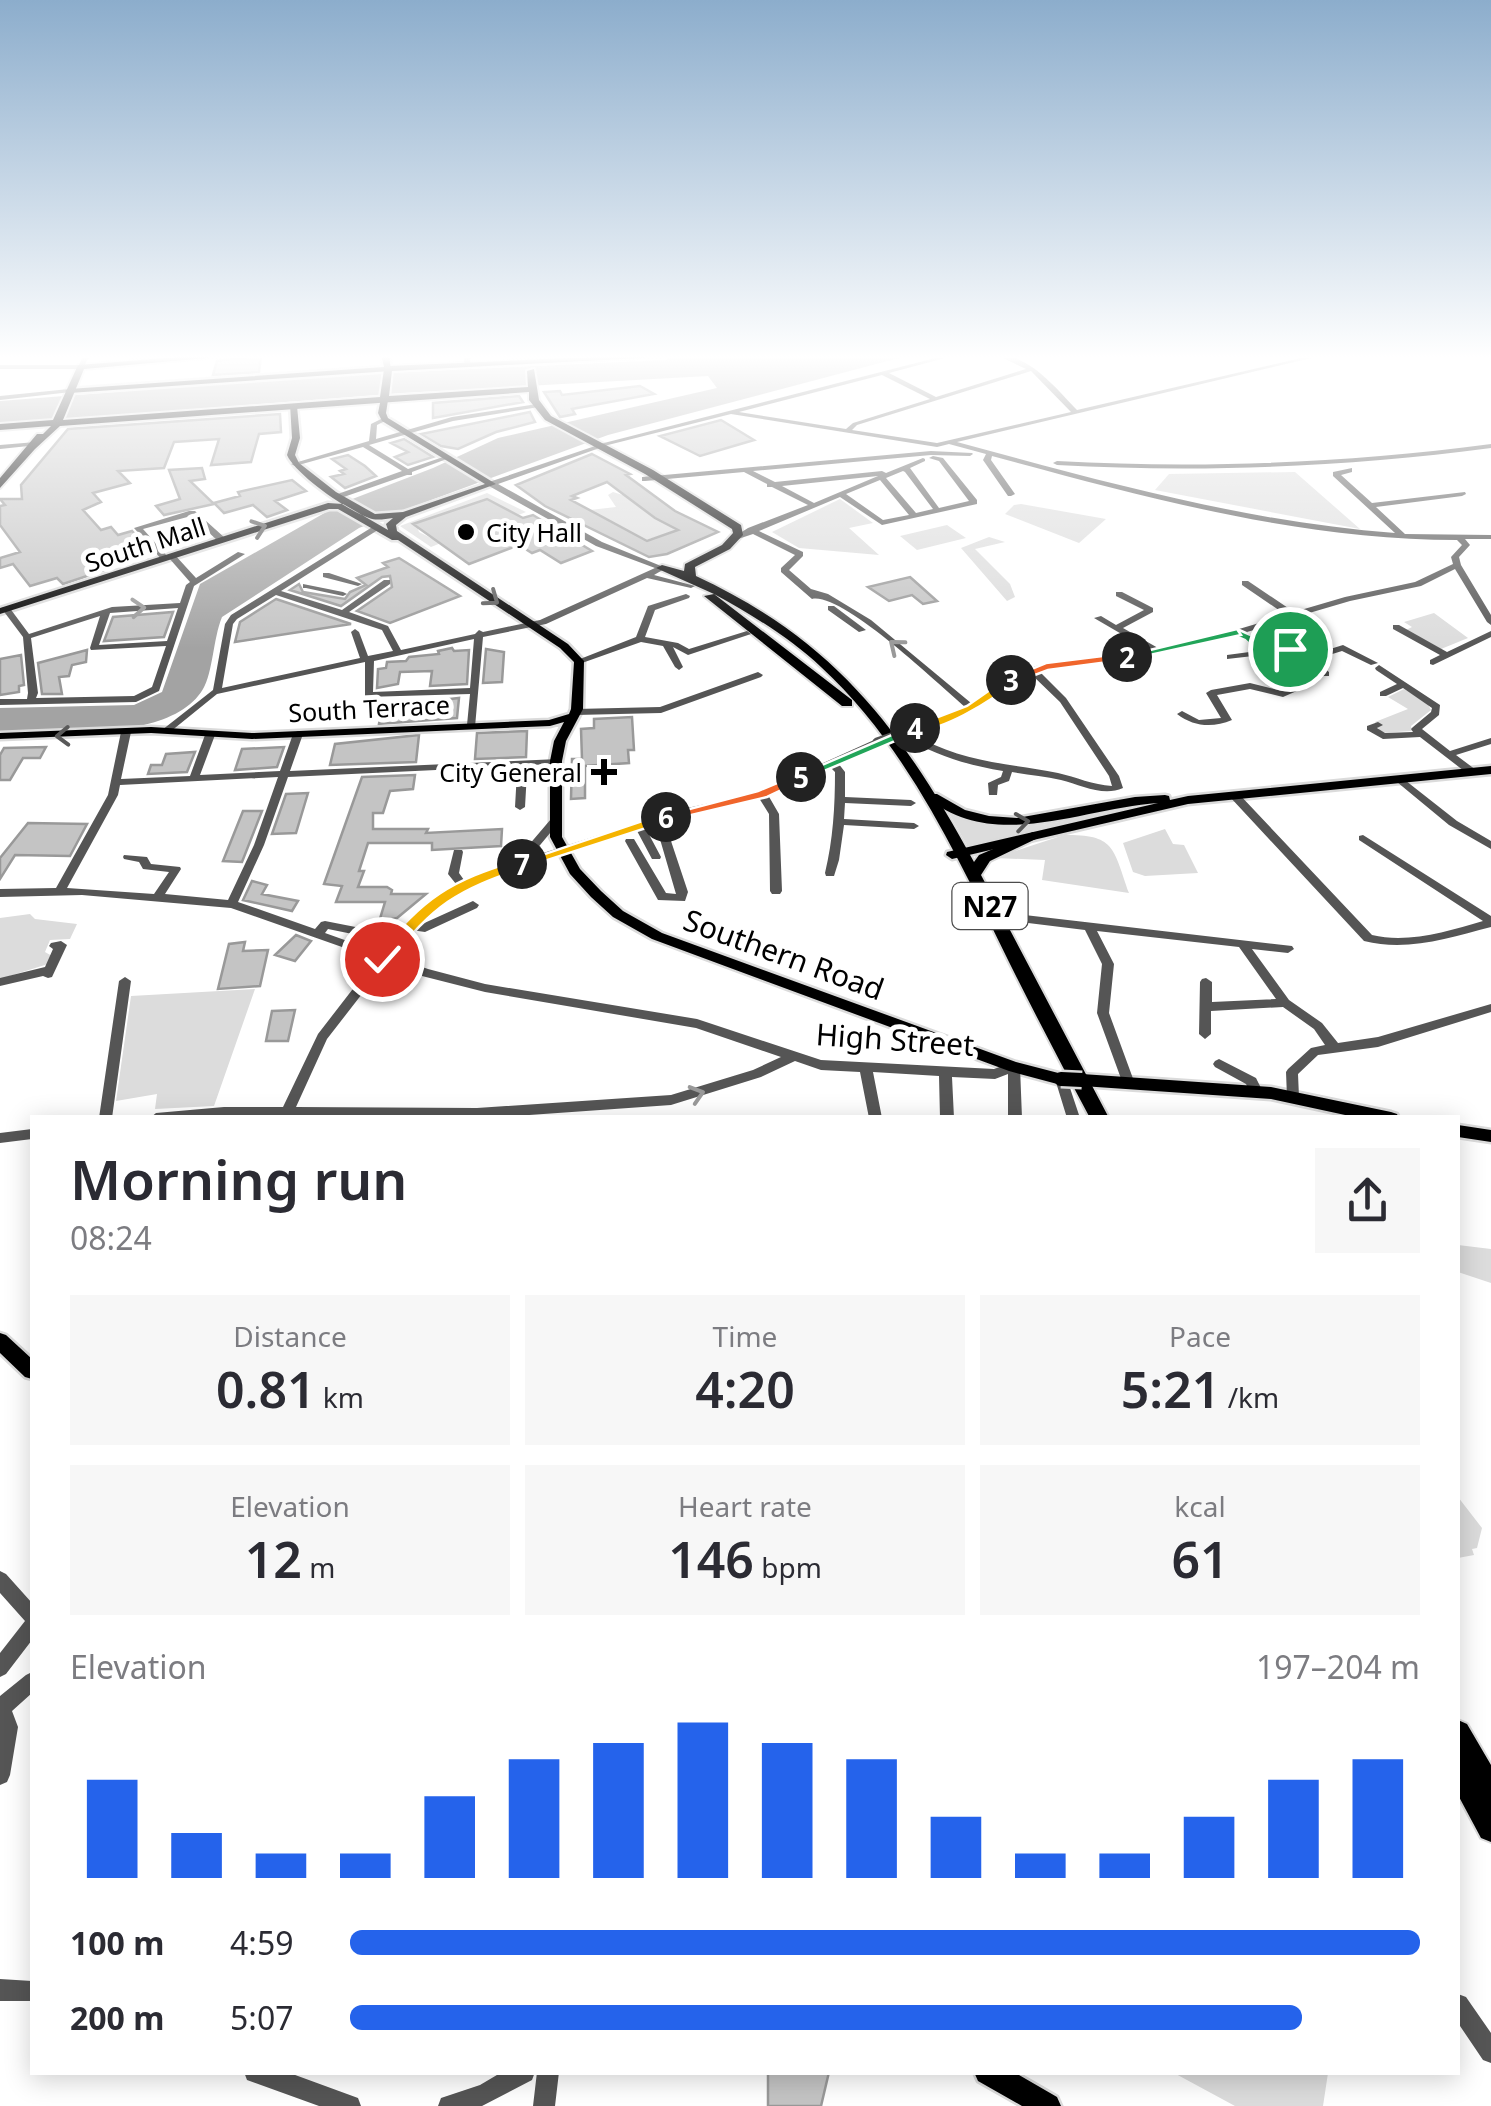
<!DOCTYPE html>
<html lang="en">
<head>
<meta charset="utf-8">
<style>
  :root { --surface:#fff; --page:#f7f7f7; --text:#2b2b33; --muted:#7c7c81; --accent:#2563eb }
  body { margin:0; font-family:"Noto Sans",sans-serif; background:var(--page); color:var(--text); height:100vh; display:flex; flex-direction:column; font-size:38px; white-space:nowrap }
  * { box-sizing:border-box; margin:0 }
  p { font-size:32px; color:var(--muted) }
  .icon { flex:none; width:55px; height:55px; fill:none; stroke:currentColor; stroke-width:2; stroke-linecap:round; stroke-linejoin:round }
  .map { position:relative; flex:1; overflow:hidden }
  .side { position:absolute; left:30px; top:1115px; width:1430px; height:960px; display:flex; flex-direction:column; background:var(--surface); border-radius:0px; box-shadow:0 5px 25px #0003 }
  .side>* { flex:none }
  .pin { position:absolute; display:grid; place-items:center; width:85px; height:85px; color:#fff; margin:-42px; border:5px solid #fff; border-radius:50%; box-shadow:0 2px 10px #0007 }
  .km { position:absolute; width:50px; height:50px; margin:-25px; border-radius:50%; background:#222; color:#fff; font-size:28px; line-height:50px; text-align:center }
  .round { display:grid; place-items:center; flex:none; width:105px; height:105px; border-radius:0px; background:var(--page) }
  .summary { display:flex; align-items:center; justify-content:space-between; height:170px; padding:0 40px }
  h1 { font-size:55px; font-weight:600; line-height:75px }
  .metrics { display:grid; grid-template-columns:repeat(3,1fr); gap:15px; height:170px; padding:10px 40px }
  .metrics div { display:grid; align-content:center; border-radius:0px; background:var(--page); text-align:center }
  .metrics b { font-size:50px; font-weight:600 }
  .metrics small { font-size:28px; font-weight:400 }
  .metrics p { font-size:28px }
  .chart { height:280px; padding:20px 40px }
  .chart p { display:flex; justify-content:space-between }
  .chart svg { width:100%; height:180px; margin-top:10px; stroke:var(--accent); stroke-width:6 }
  ul { padding:0 40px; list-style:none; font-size:32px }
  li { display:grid; grid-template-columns:160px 120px 1fr; align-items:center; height:75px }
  li i { height:25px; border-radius:12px; background:var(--accent) }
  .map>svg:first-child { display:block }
</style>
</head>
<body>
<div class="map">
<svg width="1491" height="2106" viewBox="0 0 1491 2106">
  <rect width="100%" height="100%" fill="#fff"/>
  <path fill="#dcdcdc" d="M1295,472L1360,529L1155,490L1169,474Z
    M613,492L626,496L678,530L646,540L590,510L616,507L608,495Z
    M487,493L526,512L516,516L486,499L416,523L419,532L441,543L431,547L400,526Z
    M840,499L873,523L849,528L879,555L799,548L772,532Z
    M1021,504L1106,519L1079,543L1005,514L1014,505Z
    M947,525L966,538L917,550L900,536Z
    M989,537L1005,542L975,549L1010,584L1015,597L1007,601L961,548Z
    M1434,613L1468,638L1441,649L1406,630L1412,627L1404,622Z
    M1404,689L1426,701L1431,710L1411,726L1412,731L1381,733L1375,722L1408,709L1388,697Z
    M1143,803L1139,808L968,847L948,812C1005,845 1083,815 1143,803Z
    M1165,829L1173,844L1184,845L1198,873L1145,876L1133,872L1123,843Z
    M1064,835C1116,834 1113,849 1129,893L1042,880L1045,860L994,858Z
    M30,914L35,919L77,924L70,939L50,940L45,952L52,956L48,964L0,979V918Z
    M255,989L214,1106L155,1109L157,1094L116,1101L131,996Z
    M1458,1245L1491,1249V1283L1458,1272Z
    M1458,1497L1482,1528L1477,1548L1472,1549L1474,1555L1458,1558Z
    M1174,2073H1328L1323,2106H1235Z"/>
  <path fill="#a3a3a3" d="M689,354H914L608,435L396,513L359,528L222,617C213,639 213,672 203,689C172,742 54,733 0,731V708L134,705L162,692L200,584L342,503L433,468L498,438L717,388L708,376L402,393L0,424V401L321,376L664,360Z"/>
  <path fill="#c4c4c4" stroke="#999" stroke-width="2.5" fill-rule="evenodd" d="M261,356L259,372L213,375L217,361Z
    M640,386L654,394L572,409L575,414L560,417L544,392L560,391L562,395Z
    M519,396L523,402L433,418V403Z
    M530,412L535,422L496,432L458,449L441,446L421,434Z
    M280,414L281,432L259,434L251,462L211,465L219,439L174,442L164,468L118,471L130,483L93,493L101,502L83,510L101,530L111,527L118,535L132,531L150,552L135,556L125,549L93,558L105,570L63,584L57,578L30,586L13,564L0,568V558L20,552L0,525V506L5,505L0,499H22L21,485L68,429Z
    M721,420L754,440L700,456L660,436Z
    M404,439L433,457L408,465L395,457L408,452L391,443Z
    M592,454L630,474L626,475L675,511L718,532L667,554L649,557L545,506L516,485ZM607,482L655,518L678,530L647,541L571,500L577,498L572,496Z
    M348,455L365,466L376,476L345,488L331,477L344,474L340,471L346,469L332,459Z
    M202,468L205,479L190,481L214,504L164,515L156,506L180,499L169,470Z
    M292,480L306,491L275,501L287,510L267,517L253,505L224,513L214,503L240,496L238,492Z
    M487,499L523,518L533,515L592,551L561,563L540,550L532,553L519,545L469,564L413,524Z
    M399,558L460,596L390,623L357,611L392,587L390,576L382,577L341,606L290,590L299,584L303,592L345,599L350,592L366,585L357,578L388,567L383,563Z
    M910,577L937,601L923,604L912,595L889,601L868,587Z
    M276,599L351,624L235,642L240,622Z
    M173,612L164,637L104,641L113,617Z
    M452,648L454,651L469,650L467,684L430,686L432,671L400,672L398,684L377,688L378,669L386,668L387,662L406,661L409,657L439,654L438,651Z
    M486,649L504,652L502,682L483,683Z
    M87,650L86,662L72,665L69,676L59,677L62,694H42L38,663Z
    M21,655L24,685L19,686V692L0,695V659Z
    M459,698L457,718L379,724L382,707Z
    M632,717L634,750H628L629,763L585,766V798L571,799L572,759H582L581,729L594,728V719Z
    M527,731L526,757L475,759L477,733Z
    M419,735L416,762L330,765L335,744Z
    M46,747L40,758H23L10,780H0V755L4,748Z
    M284,747L277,767L235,770L242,749Z
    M195,752L187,772L148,774L151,765H162L166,754Z
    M415,775L413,789L390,791L383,813H373V829H428L426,833L502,829L501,846L432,850V843H368L359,871H364L358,887H387L392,890L391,894H426L397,918L379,922L385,902H336L342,886L324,884L362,777Z
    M308,793L296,833L272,834L286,794Z
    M243,811H262L242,862L223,861Z
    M28,823L87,824L70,856L15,855L0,879V858Z
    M252,881L267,885L262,894L298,901L292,911L243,900Z
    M296,935L311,941L295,961L275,955Z
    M245,942L243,951L268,950L260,986L218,989L229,944Z
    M295,1010L288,1041H266L272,1011Z
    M768,2072H829L821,2106H768Z"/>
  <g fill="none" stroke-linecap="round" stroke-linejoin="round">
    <defs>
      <path id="major" d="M381,354H389L391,371L69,393L65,391L69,389L384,367Z
        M381,398L388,400L386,413L388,418L496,484L406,517L396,525L397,531L568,644L584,661L583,709L566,741L562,761V837L580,869L601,891L623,911L662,933L1016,1062L1066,1075L1069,1079L1066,1083L1061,1085L1009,1071L652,939L613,917L591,897L570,874L550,837V761L554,741L564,722L550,726L252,739L151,733L0,739V733L151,727L252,733L549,720L569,714L571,709L574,662L560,648L398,540H392L338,509H329L0,614V608L328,503L343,504L388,530L386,524L393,518C385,519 376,521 369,518C348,511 295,474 287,455L292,438L290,404L297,406L300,438L295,455L299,463L336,492L375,514L403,512L485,484L382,421L378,413Z
        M1491,766V774L1188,804L952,859L946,855L947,852L1158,803C1083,808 992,853 927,797L929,794H937L965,810L989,816L1017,818L1135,797L1165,795L1169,796L1170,800L1188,796Z
        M1082,1074L1271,1087L1391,1112L1397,1114L1399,1118H1359L1271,1099L1082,1086L1077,1084L1074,1080L1077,1076Z
        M1458,1125L1491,1130V1142L1458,1137Z
        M0,1333L6,1335L32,1359V1379L25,1377L0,1353Z
        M974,2072H1014L1057,2097L1061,2106H1022L978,2081Z"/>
      <path id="highway" d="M217,354H251L84,369L63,420L380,397L384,369L388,366L663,354L659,357L392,371L389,396L528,387L527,371L534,369L539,400L551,416L653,470L741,525L743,535L730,549L695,567L696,576C836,641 902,730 974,862L979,855L1028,834L1033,832L1040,837L990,861L981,875L1109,1118H1090C1062,1066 1035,1014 1009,962C958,858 907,746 821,667C789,637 752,615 714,594L852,700V706H842L704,596L714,594L656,568L662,565L684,571L685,564L722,545L733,533L732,529L645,474L545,420L529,400V392L60,426L35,449L0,488V478L37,434H43L51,426L0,430V424L53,420L78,365Z
        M1458,1720L1467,1724L1491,1765V1842L1481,1838L1458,1795Z"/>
    </defs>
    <use href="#major" stroke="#dbdbdb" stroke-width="5"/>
    <use href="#highway" stroke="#dbdbdb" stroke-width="4"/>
    <path fill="#555" fill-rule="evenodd" d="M84,354H90L84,367L81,369H0V365H79Z
      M465,354H471L470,361L473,366H469L464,362Z
      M951,354H960L889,373L936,397L1026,369L995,354C1030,355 1055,387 1077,410L1318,354H1328L957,442C1101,481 1246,522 1395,533L1333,476V472L1352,468V472L1341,475L1372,503L1465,492L1466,494L1462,496L1376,507L1405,534L1491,535V539H1465L1470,545L1459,557L1461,565L1491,615V625L1487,622L1455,569L1421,586L1350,601L1299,616L1298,619H1292L1247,632L1282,664L1343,645L1378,663L1371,665L1342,651L1313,660L1329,672V676H1323L1305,662L1286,668L1298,679L1299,690L1283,697L1250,689L1217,695L1232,720C1213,728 1194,727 1177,714L1182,711L1199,720L1221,718L1206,693L1211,690L1250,683L1282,691L1289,689V680L1262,655L1227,659V655L1257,651L1239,634L1142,657L1041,670L1039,671L1066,698L1119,776L1123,788C1103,797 1081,785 1061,780C1045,776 1028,775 1012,772L1009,781L998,785L997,795H989L988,783L1001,777L1003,771C968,765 935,756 904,736L900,737L895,734L965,707C937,683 842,592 812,599L781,572V568L795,555L753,534L738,539L734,537L748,528L808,505L772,487H767V484L744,472L645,481H642V477L931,451L972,453L973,454L970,456L931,455L753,471L775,482L882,471L886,473L923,458L925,459V461L910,468L939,508L969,501L939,461L929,458L933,456L943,458L977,500V504L882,525L840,497L759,531L803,552V556L789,570L811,589L828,594L871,620L971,703L1002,682L1036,666L1149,650L1094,618L1101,616L1116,625L1144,610L1116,596V592H1122L1153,608V612L1123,628L1158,648L1239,629L1286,615L1242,585V581H1248L1294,612L1345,597L1415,582L1453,564L1451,557L1462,545L1457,540C1299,540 1144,497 992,456L991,460L1015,494L1011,496H1008L983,460L986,454L949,444L937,447L731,414L608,445L498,484L602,542L666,568L654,575L695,586L691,588L647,578L546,624L483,637L475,727L472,728L467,725L470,694L365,697V662L217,694L170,732L167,733L162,730L213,690L225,624L231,615L374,526L381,528L281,591L342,610L384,580H390V584L349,612L388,626L401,650L475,634L479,630L483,632L540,620L655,568L596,546L489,486V482L604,443ZM1031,371L1071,412L937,443L852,430L857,425ZM882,375L930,399L853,423L846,429L739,412ZM903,471L905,472L933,509L916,513L886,478ZM878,476L814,503L782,486ZM880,480L909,515L883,520L846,494ZM276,595L382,630L393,651L368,656L359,632L355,629L351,632L360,658L222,688L233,624L237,619ZM474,639L470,688L373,692L374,661ZM1032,675L1060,702L1109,776L1112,786C1093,785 1076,777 1058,773C1007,763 957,762 913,733L974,710L1008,686Z
      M69,389L71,392L0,400V396Z
      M537,404L540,406L539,407L453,421L369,445L408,469L446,456L452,457L412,472V475H407L338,499H335V495L402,471L363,447L295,466L291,464L369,441L371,424L385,417L387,418V420L377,425L376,439L452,417Z
      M36,442L38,443V445L0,449V445Z
      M1491,444V448C1346,467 1203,473 1057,465L1053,463L1057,461C1203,469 1346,463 1491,444Z
      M189,511H195L225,538V542H219L191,516L143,529L167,556L174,554L196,578L238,552L245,554L194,586L159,691L136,702L0,705V699H27L28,693L23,637L2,609L3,607H9L29,634L112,607L180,603L186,585L190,582L169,558L162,560L134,528ZM178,608L167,641L99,645L110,613ZM100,616L90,648L91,650L166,646L152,687L134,696L36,698L38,693L31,638Z
      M323,573H329L362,584L358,586L323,577Z
      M303,584L343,592L347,594L343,596L306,588H303Z
      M686,594L690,596L689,598L655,610L645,637L678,643L689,649L747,631L751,634L688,655L673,647L683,667L679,670L675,667L663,646L641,642L582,663L575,661L636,637L648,606Z
      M828,606H834L866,630L859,632L828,610Z
      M1393,625H1399L1447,652L1491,631V637L1433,665L1430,664V660L1440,655L1393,629Z
      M1379,665L1440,705L1439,715L1422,729L1450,751L1491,738V744L1456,755L1476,770V774H1468L1420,737L1383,739L1367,730V726L1378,722L1383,725L1377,728L1385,733L1413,732L1411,729L1413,727L1431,712L1432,708L1403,688L1386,696H1380V692L1397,684L1376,670L1375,668Z
      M758,672L763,675L761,677L661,713L576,715L571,712L576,709L660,707Z
      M126,729L131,732L121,779L190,776L205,735L210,732L215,735L200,775L280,771L293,734L298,731L303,734L290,771L559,759L561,761L556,764L530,765L527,772L525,807L520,810L515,807L517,772L520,766L288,777L264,845L238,902L315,929L321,922L325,921L381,932L383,935L377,939L328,929L325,933L381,953C403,925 424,900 456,884L448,874L454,850H462L463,852L459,873L464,880L505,865L500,864L499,862L500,860L528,846L551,819L555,818L560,821L536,850L509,864L674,811L759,792L874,740H880V744L838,763L845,772V797L911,800L916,803L911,806L845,803L844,819L914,823L919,826L914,829L844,825L839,860L834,876H826L825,873C833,840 835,807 835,772L830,767L768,795L779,814L782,891L780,894H772L770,891L769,814L759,798L680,816L645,827L661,857L660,859H652L636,829L477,883L445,899L417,924L420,925L473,901L479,905L477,908L425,932L411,930L391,956L428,969L485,984L697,1019L821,1060L994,1069L1014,1062L1018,1064L1020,1067L1022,1118H1008V1074L995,1079L952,1077L954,1118H940L939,1076L873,1072L882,1118H869L860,1072L821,1070L795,1061L761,1077L671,1105L487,1118H150L156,1113L224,1107H283L318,1034L376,959L231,908L82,895L0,897V889L56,888L108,795L121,732ZM278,777L254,845L228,900L165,894L181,869L180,867L151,864L147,857L124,855L123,857L124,859L139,862L143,869L169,872L154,894L67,888L118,795L120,785ZM386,963L422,976L485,992L696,1028L781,1057L753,1070L671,1095L477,1108L296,1107L327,1039Z
      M1401,777L1457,821L1491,841V849L1449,825L1397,782V778Z
      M1234,792L1238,793L1372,935C1408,944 1448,931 1483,921L1359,840V836L1363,835L1491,916V927C1449,938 1407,952 1364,941L1230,797L1229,795Z
      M662,826L667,829L688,892L685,901L658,900L625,841L626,839H634L666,893L676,894L657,829Z
      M1015,914L1292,946L1294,949L1288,953L1252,949L1289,1000L1322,1023L1338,1043L1378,1037L1491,1004V1012L1378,1047L1318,1055L1298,1074L1299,1097L1298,1101H1288L1287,1097L1286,1072L1288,1069L1311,1048L1325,1045L1314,1029L1283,1007L1211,1011V1034L1205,1039L1199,1034L1200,982L1202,979L1206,978L1212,982V1002L1276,999L1239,947L1097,931L1114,964L1109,1013L1135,1084L1134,1087H1124L1123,1084L1097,1013L1102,964L1085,930L1011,921L1009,918L1011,915Z
      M61,941L67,945L52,977L48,978L43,976L0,986V978L45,967L53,949L49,946L51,943Z
      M125,977L131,981L112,1118H99L119,981Z
      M1219,1059L1256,1078L1263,1092L1262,1096H1252L1246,1084L1215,1067L1213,1064L1215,1061Z
      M1061,1074L1066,1076L1080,1118H1067L1055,1079L1056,1076Z
      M32,1129V1139L0,1143V1133Z
      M0,1571L6,1574L32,1603V1640L6,1674L0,1677V1653L25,1621L0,1593Z
      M32,1672V1693L12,1711L18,1727L10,1775L7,1782L0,1785V1696L26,1675Z
      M0,1979L32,1981V2001H0Z
      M1458,1994L1466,1997L1491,2033V2063L1483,2060L1458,2023Z
      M244,2072H287L358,2098L361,2106H319L247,2080Z
      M502,2072H535L532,2080L482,2106H438L441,2098L480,2085Z
      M537,2072H559L555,2106H533Z"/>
    <use href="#major" fill="#000" fill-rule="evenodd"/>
    <use href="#highway" fill="#000" fill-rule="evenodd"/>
    <defs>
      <path id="major-bridge" d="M1061,1079L1082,1080"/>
    </defs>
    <use href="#major-bridge" stroke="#dbdbdb" stroke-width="19" stroke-linecap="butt"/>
    <path stroke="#555" stroke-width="9" d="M877,742L900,734"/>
    <use href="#major-bridge" stroke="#000" stroke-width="14"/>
  </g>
  <defs><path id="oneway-chevron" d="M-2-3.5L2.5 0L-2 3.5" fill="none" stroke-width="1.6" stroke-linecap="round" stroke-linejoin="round" transform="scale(2.5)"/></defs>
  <g stroke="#595959">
    <use href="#oneway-chevron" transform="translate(259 528) rotate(-19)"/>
    <use href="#oneway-chevron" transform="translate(492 599) rotate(36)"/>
    <use href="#oneway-chevron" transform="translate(63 736) rotate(178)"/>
    <use href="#oneway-chevron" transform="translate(1022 822) rotate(-8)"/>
  </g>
  <g stroke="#999">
    <use href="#oneway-chevron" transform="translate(138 608) rotate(-4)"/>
    <use href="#oneway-chevron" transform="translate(896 646) rotate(-141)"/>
    <use href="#oneway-chevron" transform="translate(697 1094) rotate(-17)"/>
  </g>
  <linearGradient id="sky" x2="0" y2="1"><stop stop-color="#8cadcc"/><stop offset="0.55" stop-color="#fff"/><stop offset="1" stop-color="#fff" stop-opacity="0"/></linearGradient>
  <rect width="1491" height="649" fill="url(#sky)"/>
  <path fill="#22a559" stroke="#fff" stroke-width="2.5" d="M1237,629L1253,636L1282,663L1297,659L1284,649L1290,646L1312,660L1276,670L1245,640L1233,635Z"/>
  <path fill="#22a559" stroke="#fff" stroke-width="2.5" d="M1237,629L1241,635L1127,660L1121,657Z"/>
  <path fill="#f0652b" stroke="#fff" stroke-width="2.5" d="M1127,653L1131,659L1048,670L1011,684L1005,680L1046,663Z"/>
  <path fill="#f5b400" stroke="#fff" stroke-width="2.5" d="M1007,678L1017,680C999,697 931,740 909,728L967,706Z"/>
  <path fill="#22a559" stroke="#fff" stroke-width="2.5" d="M915,725L919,731L805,779L794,777Z"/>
  <path fill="#f0652b" stroke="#fff" stroke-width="2.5" d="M801,773L807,777L805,779L767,797L666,821L659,817L758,791Z"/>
  <path fill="#f5b400" stroke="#fff" stroke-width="2.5" d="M666,813L673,817L671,820L526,867L515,864Z"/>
  <path fill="#f5b400" stroke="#fff" stroke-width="2.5" d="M522,859L526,861V867C455,891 435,904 388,963H377V955C425,897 448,881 522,859Z"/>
  <g fill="#000" stroke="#fff" stroke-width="4">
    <circle cx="466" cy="532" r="10"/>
    <path d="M599 757h10v10h10v10h-10v10h-10v-10h-10v-10h10z"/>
  </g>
  <g text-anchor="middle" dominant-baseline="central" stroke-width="10" stroke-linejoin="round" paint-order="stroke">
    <g font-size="25" fill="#000" stroke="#fff" text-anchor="start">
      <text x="486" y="532">City Hall</text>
      <text x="582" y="772" text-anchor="end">City General</text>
    </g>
    <g font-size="25" fill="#000" stroke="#fff">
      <text transform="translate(145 544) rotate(-18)">South Mall</text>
      <text transform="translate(369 708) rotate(-3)">South Terrace</text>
    </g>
    <rect fill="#fff" stroke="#4c4c4c" stroke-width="2.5" x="952.5" y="883" width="75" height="46" rx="8"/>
    <g font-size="28" font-weight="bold" fill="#000">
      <text x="990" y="906">N27</text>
    </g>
    <g font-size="30" fill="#000" stroke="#fff">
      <text transform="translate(784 954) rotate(20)">Southern Road</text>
      <text transform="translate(895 1039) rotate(4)">High Street</text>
    </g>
  </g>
</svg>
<div class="pin" style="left:1290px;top:649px;background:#1e9e55"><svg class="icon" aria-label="arrive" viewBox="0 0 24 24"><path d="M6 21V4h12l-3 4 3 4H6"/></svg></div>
<div class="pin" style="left:382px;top:959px;background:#d93025"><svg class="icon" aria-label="check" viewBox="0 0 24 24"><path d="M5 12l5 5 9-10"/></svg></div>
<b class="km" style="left:1127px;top:657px">2</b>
<b class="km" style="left:1011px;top:680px">3</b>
<b class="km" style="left:915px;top:728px">4</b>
<b class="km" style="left:801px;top:777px">5</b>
<b class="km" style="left:666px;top:817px">6</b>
<b class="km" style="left:522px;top:864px">7</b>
<section class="side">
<div class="summary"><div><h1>Morning run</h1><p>08:24</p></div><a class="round"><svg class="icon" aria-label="share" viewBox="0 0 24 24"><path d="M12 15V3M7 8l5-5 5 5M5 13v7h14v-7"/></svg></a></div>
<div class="metrics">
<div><p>Distance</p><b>0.81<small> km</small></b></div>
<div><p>Time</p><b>4:20</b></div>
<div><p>Pace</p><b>5:21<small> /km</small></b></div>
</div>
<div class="metrics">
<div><p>Elevation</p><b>12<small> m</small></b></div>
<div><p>Heart rate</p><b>146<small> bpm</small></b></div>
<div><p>kcal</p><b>61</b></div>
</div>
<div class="chart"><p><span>Elevation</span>197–204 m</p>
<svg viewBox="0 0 160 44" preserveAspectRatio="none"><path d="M5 44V20M15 44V33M25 44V38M35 44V38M45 44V24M55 44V15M65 44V11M75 44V6M85 44V11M95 44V15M105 44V29M115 44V38M125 44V38M135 44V29M145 44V20M155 44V15"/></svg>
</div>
<ul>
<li><b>100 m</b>4:59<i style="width:100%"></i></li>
<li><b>200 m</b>5:07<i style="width:89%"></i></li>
</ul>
</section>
</div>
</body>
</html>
